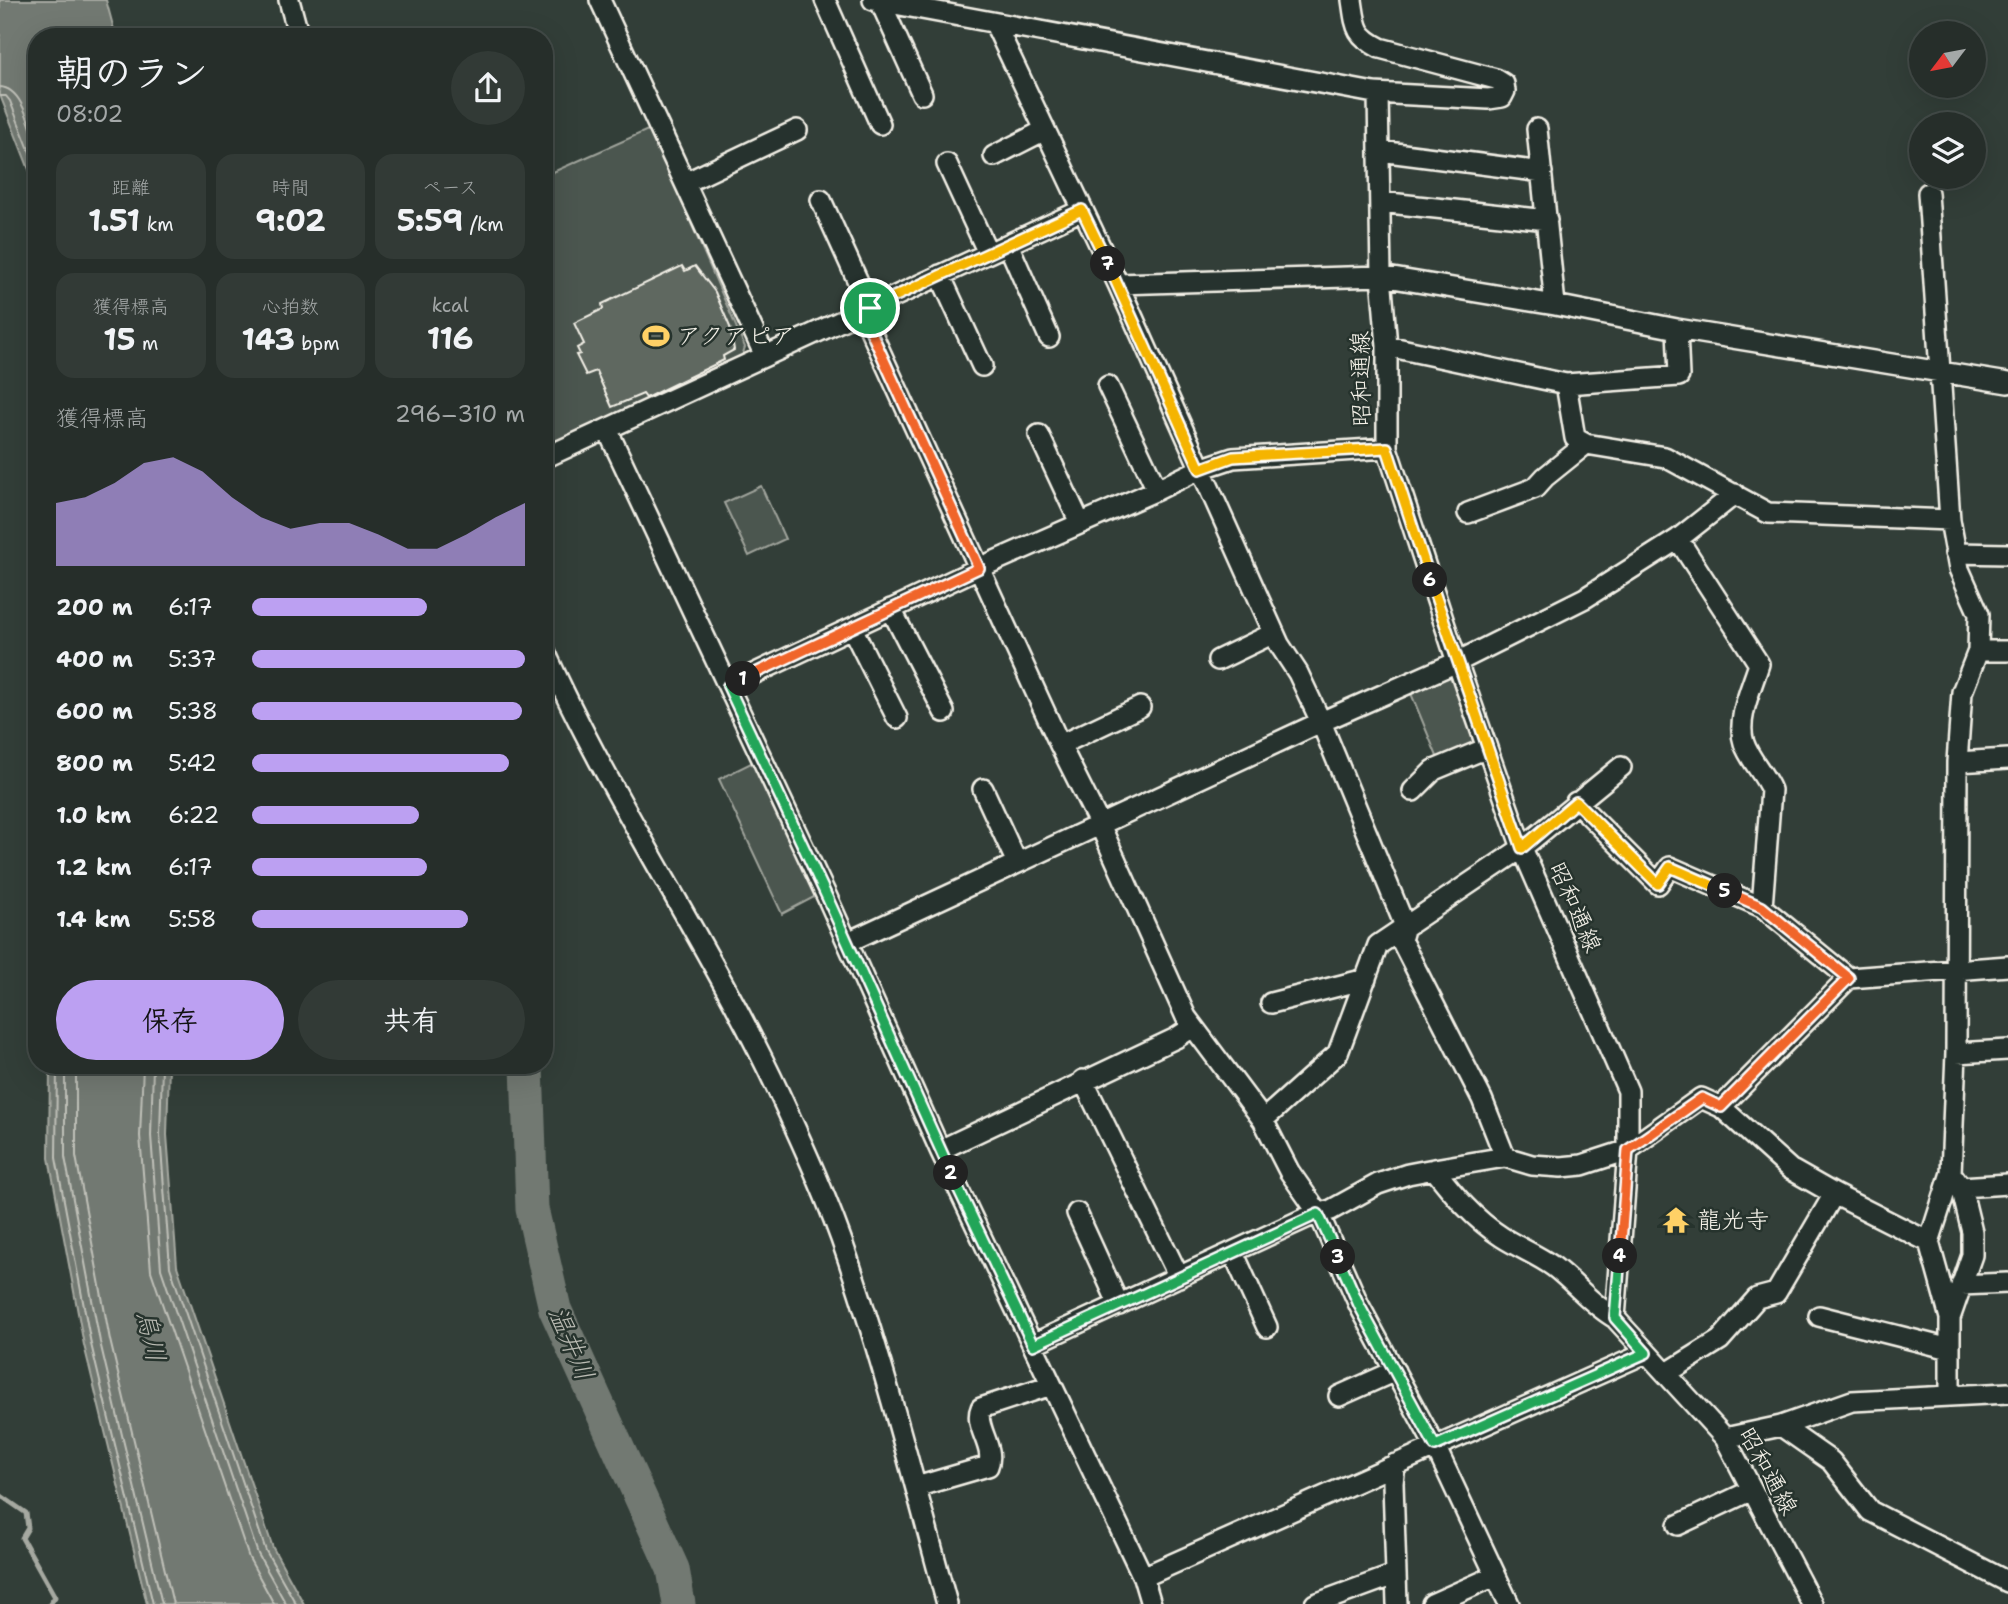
<!DOCTYPE html>
<html lang="ja">
<head>
<meta charset="utf-8">
<style>
  :root { --surface:#262e2a; --page:#323a36; --text:#f1f3f6; --muted:#a4a8a8; --line:#424a47; --accent:#bca0f2 }
  body { margin:0; font-family:"Shantell Sans","Klee One",sans-serif; background:var(--page); color:var(--text); height:100vh; display:flex; flex-direction:column; font-size:26px; white-space:nowrap }
  * { box-sizing:border-box; margin:0 }
  p { font-size:23px; color:var(--muted) }
  .icon { flex:none; width:38px; height:38px; fill:none; stroke:currentColor; stroke-width:2; stroke-linecap:round; stroke-linejoin:round }
  .map { position:relative; flex:1; overflow:hidden }
  .details { position:absolute; left:28px; top:28px; width:525px; height:1046px; display:flex; flex-direction:column; background:var(--surface); border-radius:28px; box-shadow:0 7px 28px #0002,0 0 0 2px var(--line) }
  .details>* { flex:none }
  .needle { width:46px; rotate:238deg }
  .tools { position:absolute; left:1909px; top:21px; display:grid; gap:14px }
  .tools a { display:grid; place-items:center; width:77px; height:77px; border-radius:50%; background:var(--surface); box-shadow:0 7px 28px #0002,0 0 0 2px var(--line); font-size:35px }
  .pin { position:absolute; display:grid; place-items:center; width:60px; height:60px; color:#fff; margin:-30px; border:4px solid #fff; border-radius:50%; box-shadow:0 2px 7px #0007 }
  .km { position:absolute; width:35px; height:35px; margin:-18px; border-radius:50%; background:#222; color:#fff; font-size:19px; line-height:35px; text-align:center }
  .round { display:grid; place-items:center; flex:none; width:74px; height:74px; border-radius:37px; background:var(--page) }
  .overview { display:flex; align-items:center; justify-content:space-between; height:119px; padding:0 28px }
  h1 { font-size:38px; font-weight:700; line-height:52px }
  .metrics { display:grid; grid-template-columns:repeat(3,1fr); gap:10px; height:119px; padding:7px 28px }
  .metrics div { display:grid; align-content:center; border-radius:18px; background:var(--page); text-align:center }
  .metrics b { font-size:30px; font-weight:700 }
  .metrics small { font-size:19px; font-weight:400 }
  .metrics p { font-size:19px }
  .chart { height:196px; padding:14px 28px }
  .chart p { display:flex; justify-content:space-between }
  .chart svg { width:100%; height:126px; margin-top:7px; fill:var(--accent); opacity:.7 }
  .action { display:flex; gap:14px; margin-top:auto; padding:14px 28px }
  .action a { flex:1; height:80px; border-radius:42px; background:var(--accent); color:#111; font-size:28px; font-weight:700; line-height:80px; text-align:center }
  .action a+a { background:var(--page); color:var(--text) }
  ul { padding:0 28px; list-style:none; font-size:23px }
  li { display:grid; grid-template-columns:112px 84px 1fr; align-items:center; height:52px }
  li i { height:18px; border-radius:9px; background:var(--accent) }
  .map>svg:first-child { display:block }
</style>
</head>
<body>
<div class="map">
<svg width="2008" height="1604" viewBox="0 0 2008 1604">
  <rect width="100%" height="100%" fill="#323e38"/>
  <filter id="ink" filterUnits="userSpaceOnUse"><feTurbulence type="fractalNoise" baseFrequency=".0143" numOctaves="2"/><feDisplacementMap in="SourceGraphic" scale="14" xChannelSelector="R" yChannelSelector="G"/><feConvolveMatrix kernelMatrix="1 2 1 2 8 2 1 2 1" color-interpolation-filters="sRGB"/></filter>
  <g filter="url(#ink)">
    <path fill="#4c564f" stroke="#a0a49c" stroke-width="2" d="M650,129L745,347L741,359L544,448V176Z
      M761,486L785,539L749,556L724,503Z
      M1452,674L1476,743L1438,759L1410,691Z
      M755,761L818,895L782,914L719,779Z"/>
    <path fill="#727972" stroke="#a6a9a1" stroke-width="2" d="M0,0H106L116,37H37V190L0,95Z
      M50,1066H169L167,1135L177,1266L273,1548L304,1604H147L84,1345L49,1158Z"/>
    <g fill="none" stroke-linecap="round" stroke-linejoin="round">
      <path stroke="#c0c1b9" stroke-width="2" d="M0,87C23,88 30,128 37,146
        M0,96H6L10,101L37,170
        M57,1066L56,1158L91,1344L153,1604
        M65,1066V1157L100,1342L162,1604
        M76,1066V1156L110,1340L173,1604
        M143,1066L140,1136L151,1271L249,1558L274,1604
        M153,1066L151,1136L161,1269L258,1554L286,1604
        M162,1066L160,1135L170,1267L266,1551L296,1604"/>
      <path stroke="#a6a9a1" stroke-width="5" d="M0,1495L26,1513L28,1528L22,1538L55,1597L50,1604"/>
      <path stroke="#727972" stroke-width="33" d="M527,1066L532,1209L555,1309L673,1569L679,1604"/>
    </g>
    <path fill="#5f6861" stroke="#f4f1e8" stroke-width="2" d="M682,266L685,271L695,266L715,292L730,327L734,350L723,356L724,360L664,389L646,398L643,394L612,407L596,371L586,375L576,355L580,354L577,348L584,344L574,323L603,309L602,304Z"/>
    <g fill="none" stroke-linecap="round" stroke-linejoin="round">
      <defs>
        <path id="minor" d="M289,0L299,37
          M600,0L765,356
          M825,0L880,124
          M873,0L1374,93L1489,99L1502,97L1505,91L1504,84L1496,79L1380,48C1355,35 1356,27 1352,0
          M880,1L922,94
          M995,24L1118,284L1279,644L1298,673L1321,722L1405,926L1401,940L1482,1099L1505,1157
          M1378,94L1381,276L1387,346V448L1457,662L1522,848L1628,1091V1150L1615,1318L1725,1438L1812,1604
          M1537,129L1555,305
          M1380,151L1542,172
          M994,156L1045,130
          M947,164L988,253
          M685,183L797,130
          M1928,193L1950,520L1959,569L1979,614L1978,651L1962,692L1957,762L1956,1053L1951,1173L1961,1187L1972,1232V1255L1950,1318V1396
          M821,200L870,308
          M1380,202L1547,220
          M1008,244L1049,337
          M940,275L982,366
          M1118,284L1381,276L1555,305L1677,329L2008,383
          M862,312L1060,745L1100,825L1186,1017L1263,1120L1289,1171L1319,1214L1359,1305L1435,1446L1509,1604
          M1387,346L1566,384L1679,376L1677,329
          M1566,384L1575,438L1586,444L1665,457L1768,513L1950,520
          M1108,386L1157,490
          M607,429L827,897L940,1150L1143,1577L1151,1604
          M1039,435L1080,523
          M544,458L1082,210
          M1468,513L1535,488L1545,477L1586,444
          M1678,539L1759,664C1752,687 1736,719 1744,743C1749,759 1764,773 1771,790L1762,907
          M1955,553L2008,554
          M891,609L944,712
          M852,628L897,718
          M544,649C612,802 708,941 779,1093C804,1147 829,1202 848,1259C886,1372 916,1489 947,1604
          M1978,651H2008
          M1218,660L1274,633
          M728,686L979,568L1157,490L1200,469L1233,458L1387,448
          M1060,745L1140,707
          M1957,762L2008,759
          M983,789L1017,863
          M1413,791L1434,770L1487,748
          M1576,802L1658,884L1670,867L1762,907L1849,978
          M848,942L1321,722L1457,662L1585,598L1678,539L1735,494
          M1271,1003L1366,979
          M1956,1053L2008,1050
          M1083,1080L1179,1277
          M1721,1107L1790,1169L1834,1194L1929,1242
          M1263,1120L1338,1053L1378,945L1522,848L1621,767
          M940,1150L1176,1038L1193,1027
          M1434,1169C1454,1195 1474,1219 1502,1237C1519,1248 1538,1255 1554,1267C1575,1283 1592,1305 1615,1318
          M1961,1187L2008,1184
          M1077,1213L1119,1305
          M1233,1252L1267,1327
          M1961,1285L2008,1283
          M1819,1316L1950,1349
          M1950,1318L1929,1242L1951,1173
          M1033,1344L1306,1218L1331,1210L1378,1184L1408,1174L1434,1169L1505,1157L1532,1165L1561,1167L1582,1165L1628,1150L1701,1098L1721,1107L1849,978L2008,966
          M1667,1373L1720,1340L1757,1298L1776,1293L1834,1194
          M1339,1396L1395,1371
          M1781,1426L1831,1461L1870,1511L2008,1582
          M1725,1438L1781,1426L1852,1401L2008,1393
          M1395,1464L1393,1483L1397,1604
          M916,1487L988,1466C996,1447 973,1426 981,1408L1051,1385
          M1678,1525L1752,1490
          M1143,1577L1646,1353
          M1315,1604L1394,1575
          M1432,1604L1495,1576"/>
      </defs>
      <use href="#minor" stroke="#f4f1e8" stroke-width="24"/>
      <use href="#minor" stroke="#26332d" stroke-width="19"/>
    </g>
  </g>
  <g fill="none" stroke-linecap="round" stroke-linejoin="round" filter="url(#ink)">
    <defs>
      <path id="split-1" d="M743,679L979,568L862,312L870,308"/>
      <path id="split-2" d="M743,679L728,686L827,897L951,1173"/>
      <path id="split-3" d="M951,1173L1033,1345L1318,1214L1338,1257"/>
      <path id="split-4" d="M1338,1257L1359,1305L1435,1446L1646,1353L1615,1318L1620,1256"/>
      <path id="split-5" d="M1620,1256L1628,1150L1702,1098L1721,1107L1849,978L1762,907L1725,891"/>
      <path id="split-6" d="M1430,580L1522,848L1576,802L1658,884L1670,867L1725,891"/>
      <path id="split-7" d="M1108,264L1200,469L1233,457L1387,448L1430,580"/>
      <path id="split-8" d="M870,308L1082,210L1108,264"/>
    </defs>
    <use href="#split-1" stroke="#fff" stroke-width="14"/>
    <use href="#split-2" stroke="#fff" stroke-width="14"/>
    <use href="#split-3" stroke="#fff" stroke-width="14"/>
    <use href="#split-4" stroke="#fff" stroke-width="14"/>
    <use href="#split-5" stroke="#fff" stroke-width="14"/>
    <use href="#split-6" stroke="#fff" stroke-width="14"/>
    <use href="#split-7" stroke="#fff" stroke-width="14"/>
    <use href="#split-8" stroke="#fff" stroke-width="14"/>
    <use href="#split-1" stroke="#f0652b" stroke-width="9"/>
    <use href="#split-2" stroke="#22a559" stroke-width="9"/>
    <use href="#split-3" stroke="#22a559" stroke-width="9"/>
    <use href="#split-4" stroke="#22a559" stroke-width="9"/>
    <use href="#split-5" stroke="#f0652b" stroke-width="9"/>
    <use href="#split-6" stroke="#f5b400" stroke-width="9"/>
    <use href="#split-7" stroke="#f5b400" stroke-width="9"/>
    <use href="#split-8" stroke="#f5b400" stroke-width="9"/>
  </g>
  <defs>
    <symbol id="stadium-bare" viewBox="-9 -9 18 18"><path d="M0-5a6.5 5 0 1 0 0 10a6.5 5 0 1 0 0-10ZM-3.5-1.8h7v3.6h-7Z" fill="#ffd166" stroke="#26332d" stroke-width="2.5" paint-order="stroke"/></symbol>
    <symbol id="temple-bare" viewBox="-9 -9 18 18"><path d="M0-6L5-2H3V0L6.5 2.5H4V6H1.5V3h-3V6H-4V2.5H-6.5L-3 0V-2H-5Z" fill="#ffd166" stroke="#26332d" stroke-width="2.5" paint-order="stroke"/></symbol>
  </defs>
  <g fill-rule="evenodd">
    <use href="#stadium-bare" x="637" y="317" width="38" height="38"/>
    <use href="#temple-bare" x="1657" y="1201" width="38" height="38"/>
  </g>
  <g text-anchor="middle" dominant-baseline="central" stroke-width="5" stroke-linejoin="round" paint-order="stroke">
    <g font-size="24" fill="#f4f1e8" stroke="#26332d" text-anchor="start">
      <text x="677" y="336">アクアピア</text>
      <text x="1697" y="1220">龍光寺</text>
    </g>
    <g font-size="24" fill="#f4f1e8" stroke="#26332d">
      <text transform="translate(1361 379) rotate(-91)">昭和通線</text>
      <text transform="translate(1575 907) rotate(66)">昭和通線</text>
      <text transform="translate(1768 1471) rotate(61)">昭和通線</text>
    </g>
    <g font-size="26" font-style="italic" fill="#babbb3" stroke="#26332d">
      <text transform="translate(152 1336) rotate(78)">烏川</text>
      <text transform="translate(572 1343) rotate(67)">温井川</text>
    </g>
  </g>
</svg>
<div class="tools">
<a><svg class="needle" viewBox="-14 -14 28 28"><path d="M0-13l5 13h-10z" fill="#e53935"/><path d="M0 13l5-13h-10z" fill="#a4a8a8"/></svg></a>
<a><svg class="icon" aria-label="layers" viewBox="0 0 24 24"><path d="M12 4l9 5-9 5-9-5zM3 14l9 5 9-5"/></svg></a>
</div>
<div class="pin" style="left:870px;top:308px;background:#1e9e55"><svg class="icon" aria-label="arrive" viewBox="0 0 24 24"><path d="M6 21V4h12l-3 4 3 4H6"/></svg></div>
<b class="km" style="left:743px;top:679px">1</b>
<b class="km" style="left:951px;top:1173px">2</b>
<b class="km" style="left:1338px;top:1257px">3</b>
<b class="km" style="left:1620px;top:1256px">4</b>
<b class="km" style="left:1725px;top:891px">5</b>
<b class="km" style="left:1430px;top:580px">6</b>
<b class="km" style="left:1108px;top:264px">7</b>
<section class="details">
<div class="overview"><div><h1>朝のラン</h1><p>08:02</p></div><a class="round"><svg class="icon" aria-label="share" viewBox="0 0 24 24"><path d="M12 15V3M7 8l5-5 5 5M5 13v7h14v-7"/></svg></a></div>
<div class="metrics">
<div><p>距離</p><b>1.51<small> km</small></b></div>
<div><p>時間</p><b>9:02</b></div>
<div><p>ペース</p><b>5:59<small> /km</small></b></div>
</div>
<div class="metrics">
<div><p>獲得標高</p><b>15<small> m</small></b></div>
<div><p>心拍数</p><b>143<small> bpm</small></b></div>
<div><p>kcal</p><b>116</b></div>
</div>
<div class="chart"><p><span>獲得標高</span>296–310 m</p>
<svg viewBox="0 0 160 44" preserveAspectRatio="none"><path d="M0 44V22L10 20L20 15L30 8L40 6L50 11L60 20L70 27L80 31L90 29L100 29L110 33L120 38L130 38L140 33L150 27L160 22V44z"/></svg>
</div>
<ul>
<li><b>200 m</b>6:17<i style="width:64%"></i></li>
<li><b>400 m</b>5:37<i style="width:100%"></i></li>
<li><b>600 m</b>5:38<i style="width:99%"></i></li>
<li><b>800 m</b>5:42<i style="width:94%"></i></li>
<li><b>1.0 km</b>6:22<i style="width:61%"></i></li>
<li><b>1.2 km</b>6:17<i style="width:64%"></i></li>
<li><b>1.4 km</b>5:58<i style="width:79%"></i></li>
</ul>
<div class="action"><a>保存</a><a>共有</a></div>
</section>
</div>
</body>
</html>
